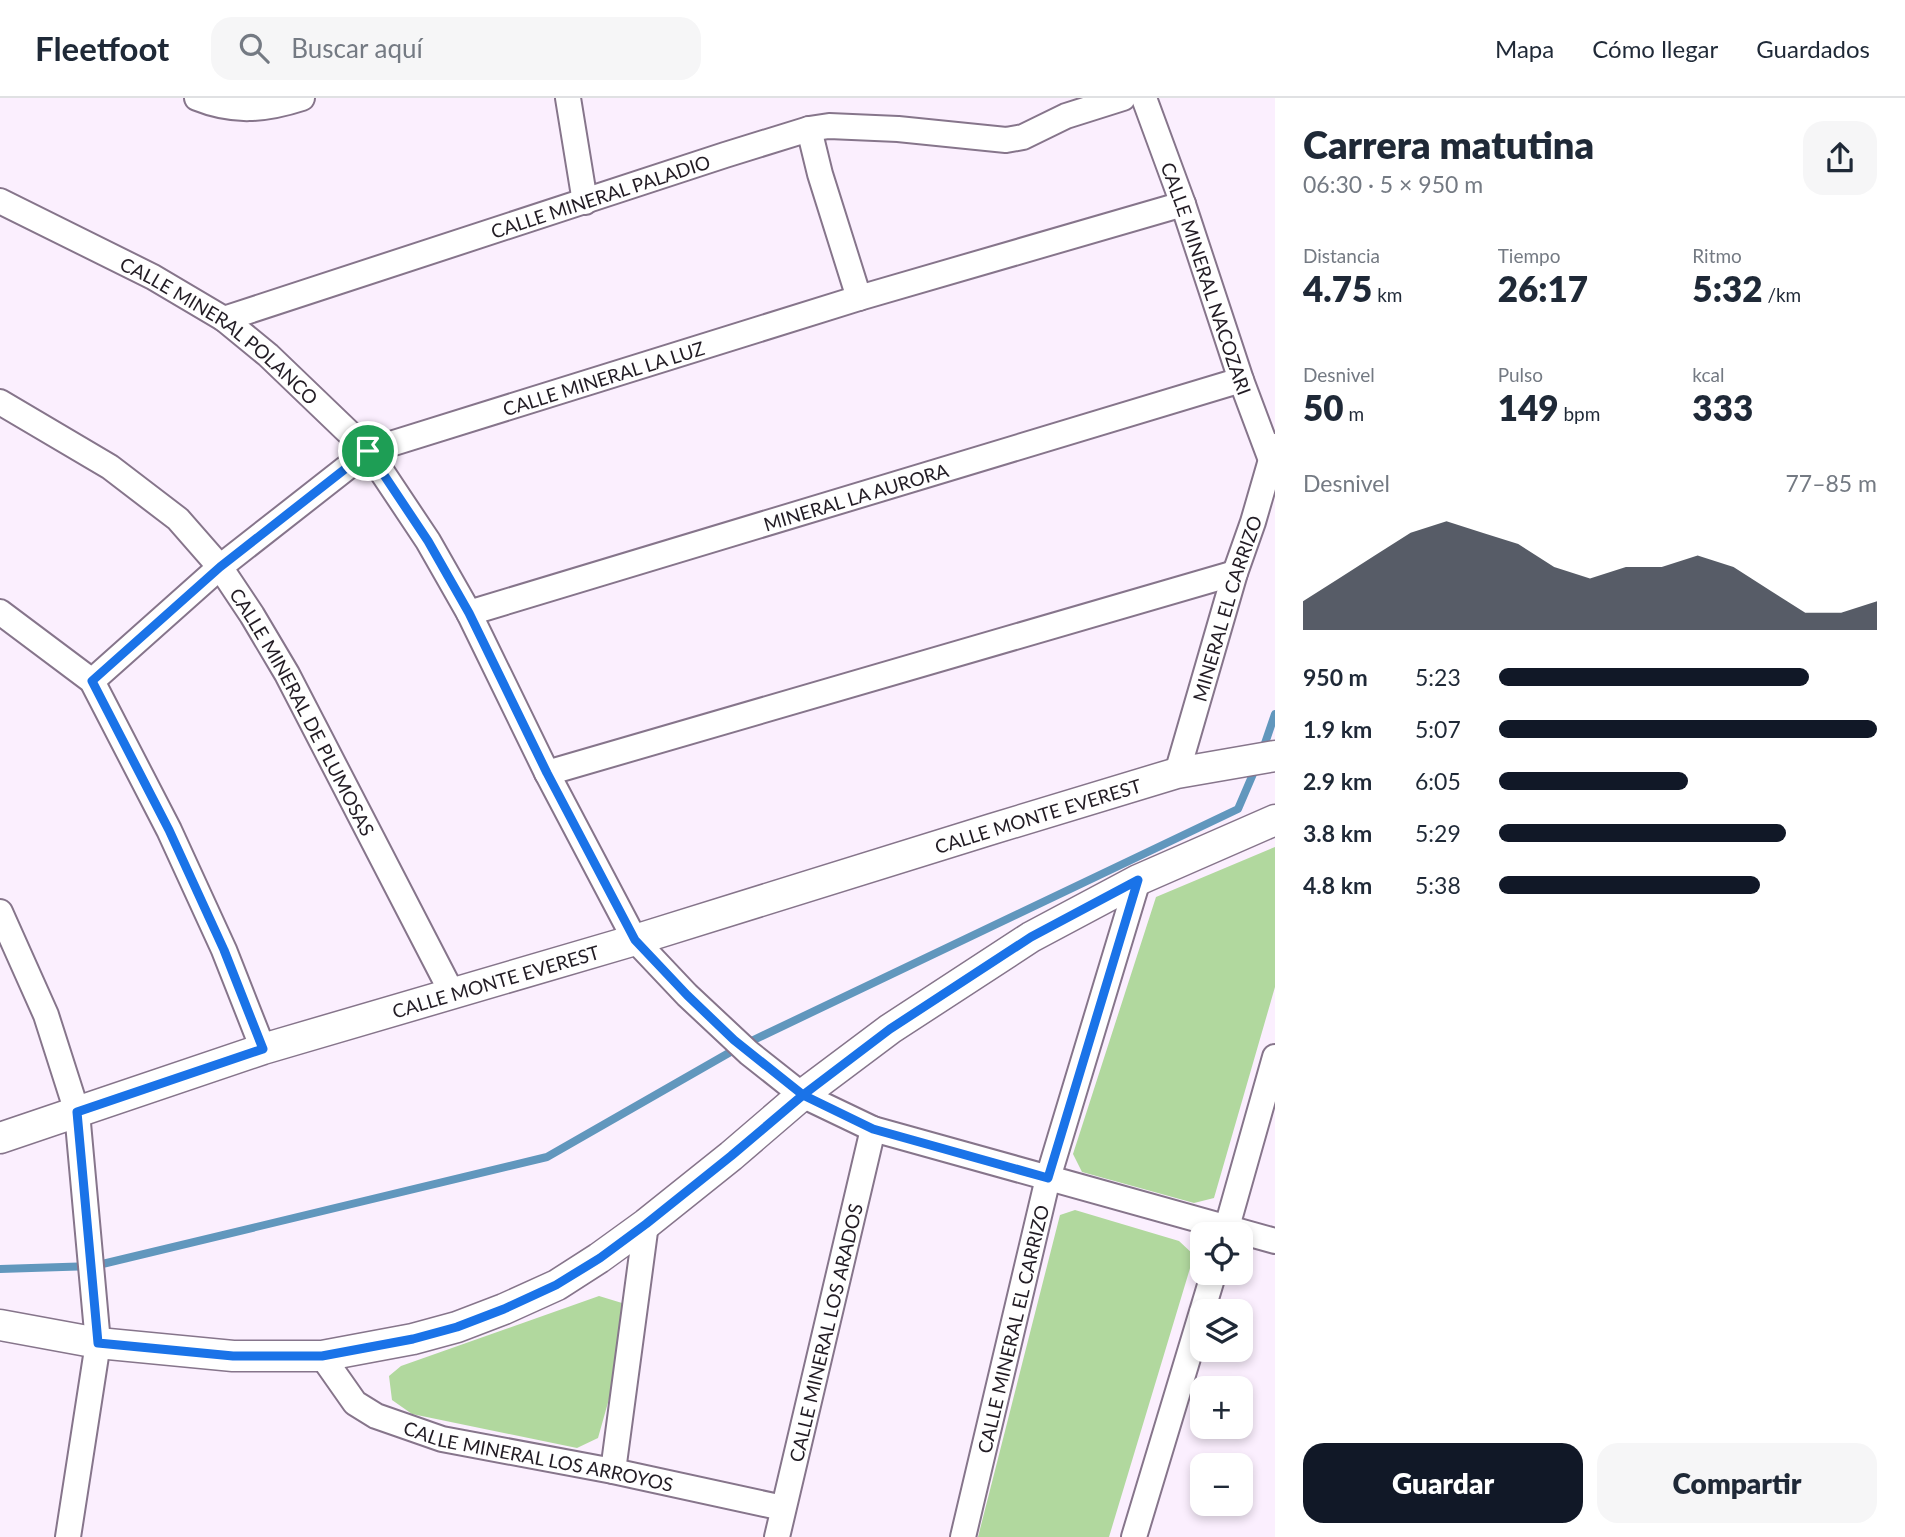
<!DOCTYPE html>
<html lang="es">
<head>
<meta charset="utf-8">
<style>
  :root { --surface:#fff; --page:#f6f6f7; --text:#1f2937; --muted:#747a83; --line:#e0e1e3; --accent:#111827 }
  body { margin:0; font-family:Lato,sans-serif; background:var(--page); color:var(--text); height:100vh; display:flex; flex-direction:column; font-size:26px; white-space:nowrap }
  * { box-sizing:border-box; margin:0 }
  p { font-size:23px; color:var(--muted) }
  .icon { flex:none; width:38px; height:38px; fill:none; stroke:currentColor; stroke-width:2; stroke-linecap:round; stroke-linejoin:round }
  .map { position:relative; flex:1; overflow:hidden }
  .details { display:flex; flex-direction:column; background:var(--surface); width:630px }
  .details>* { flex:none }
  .controls { position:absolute; left:1190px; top:1124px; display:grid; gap:14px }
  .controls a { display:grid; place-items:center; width:63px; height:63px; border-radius:14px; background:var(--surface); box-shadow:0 4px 10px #0003; font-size:35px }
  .pin { position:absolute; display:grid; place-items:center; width:60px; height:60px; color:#fff; margin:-30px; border:4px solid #fff; border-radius:50%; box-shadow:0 2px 7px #0007 }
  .round { display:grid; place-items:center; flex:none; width:74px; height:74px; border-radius:21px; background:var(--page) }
  .head { display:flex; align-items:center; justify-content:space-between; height:119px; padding:0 28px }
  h1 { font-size:38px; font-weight:800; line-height:52px }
  .figures { display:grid; grid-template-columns:repeat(3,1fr); gap:10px; height:119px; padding:7px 28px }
  .figures div { display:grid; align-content:center }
  .figures b { font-size:35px; font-weight:800 }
  .figures small { font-size:19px; font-weight:400 }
  .figures p { font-size:19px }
  .chart { height:196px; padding:14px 28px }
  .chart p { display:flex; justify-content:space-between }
  .chart svg { width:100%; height:126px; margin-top:7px; fill:var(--accent); opacity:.7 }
  .action { display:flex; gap:14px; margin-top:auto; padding:14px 28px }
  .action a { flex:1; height:80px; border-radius:21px; background:var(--accent); color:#fff; font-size:28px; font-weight:800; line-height:80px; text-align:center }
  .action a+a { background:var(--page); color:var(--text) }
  ul { padding:0 28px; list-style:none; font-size:23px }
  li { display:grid; grid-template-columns:112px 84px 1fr; align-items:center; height:52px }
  li i { height:18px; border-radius:9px; background:var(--accent) }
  header { display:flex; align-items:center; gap:42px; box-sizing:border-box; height:98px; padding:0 35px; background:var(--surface); border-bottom:2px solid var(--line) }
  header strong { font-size:33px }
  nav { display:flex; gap:38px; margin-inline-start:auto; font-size:24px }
  .search { width:490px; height:63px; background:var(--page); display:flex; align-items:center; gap:18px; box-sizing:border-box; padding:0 24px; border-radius:21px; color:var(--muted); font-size:26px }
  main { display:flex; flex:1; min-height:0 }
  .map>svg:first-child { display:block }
</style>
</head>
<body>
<header>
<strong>Fleetfoot</strong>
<div class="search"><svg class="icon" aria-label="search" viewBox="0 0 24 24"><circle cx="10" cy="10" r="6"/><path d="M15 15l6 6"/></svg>Buscar aquí</div>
<nav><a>Mapa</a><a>Cómo llegar</a><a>Guardados</a></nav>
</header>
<main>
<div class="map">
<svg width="1275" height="1439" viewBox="0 0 1275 1439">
  <rect width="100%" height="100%" fill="#fbeffe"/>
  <path fill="#b1d89e" d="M1275,749V889L1214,1100L1194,1105L1082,1074L1073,1056L1156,799Z
    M1075,1112L1179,1143L1194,1157L1109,1439H978L1060,1117Z
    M599,1198L622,1205L629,1230L598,1340L577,1350L412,1316L392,1302L389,1278L401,1268Z"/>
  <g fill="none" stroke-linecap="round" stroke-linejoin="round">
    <path stroke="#6197bd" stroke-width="8" d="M1262,654L1275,616
      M0,1171L94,1168L547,1059L741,948L1238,711L1256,669"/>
    <defs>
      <g id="minor">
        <path d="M197,0C234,15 265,12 302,0"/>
        <path d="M568,0L585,104"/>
        <path id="s1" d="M1144,0L1183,106L1241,282L1271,362"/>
        <path d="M809,31L820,76L859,200"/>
        <path id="s2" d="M0,103L153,179L224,221L268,257L368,353L428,443L469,515L547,675L635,842L687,897L749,955L802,997L873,1031L1275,1143"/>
        <path id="s3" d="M224,221L725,57L809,31L829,28L898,31L1006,42L1023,39L1066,18L1123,0"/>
        <path id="s4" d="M0,304L110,369L178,421L220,469L252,517L287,576L452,895"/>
        <path d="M0,514L92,583L169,732L224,852L263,951"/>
        <path id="s5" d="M469,515L1241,282"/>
        <path id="s6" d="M92,583L220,469L368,353L859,200L1183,106"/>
        <path d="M547,675L1235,475"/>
        <path id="s7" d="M1177,675L1235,475L1253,424L1275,348"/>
        <path d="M0,814L46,917L77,1014L98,1245L68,1439"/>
        <path d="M1225,1136L1275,959"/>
        <path id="s8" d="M322,1258L355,1305L376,1318L442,1341L613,1373L783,1410"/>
        <path d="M613,1373L646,1126"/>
        <path id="s9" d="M777,1439L873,1031"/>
        <path id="s10" d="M963,1439L1048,1080L1138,782"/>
        <path d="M1134,1439L1214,1174"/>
      </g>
      <g id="tertiary">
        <path id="s11" d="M0,1040L263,951L635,842L992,731L1177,675L1275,658"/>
        <path d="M0,1227L98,1245L233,1258H322L413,1241L457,1229L504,1211L557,1187L599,1160L646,1126L731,1058L802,997L890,931L1031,839L1138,782L1275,722"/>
      </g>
    </defs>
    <use href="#minor" stroke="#86758b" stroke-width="28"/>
    <use href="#tertiary" stroke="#86758b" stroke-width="33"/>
    <use href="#minor" stroke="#fff" stroke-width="24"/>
    <use href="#tertiary" stroke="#fff" stroke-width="30"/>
  </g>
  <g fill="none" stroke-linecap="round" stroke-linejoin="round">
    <defs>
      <path id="route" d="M368,353L220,469L92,583L169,732L224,852L263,951L77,1014L98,1245L233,1258H322L413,1241L457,1229L504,1211L556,1187L600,1160L646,1126L731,1058L803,997L890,931L1031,839L1138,782L1048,1080L873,1031L803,997L734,942L687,897L635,842L547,675L469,515L428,443L368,353"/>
    </defs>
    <use href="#route" stroke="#fff" stroke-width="14"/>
    <use href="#route" stroke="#1a73e8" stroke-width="9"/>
  </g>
  <g text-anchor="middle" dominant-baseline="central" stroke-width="5" stroke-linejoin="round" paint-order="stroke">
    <g font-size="19" fill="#221c24" stroke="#fff">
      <text stroke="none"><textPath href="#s3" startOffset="396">CALLE MINERAL PALADIO</textPath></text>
      <text stroke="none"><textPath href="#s1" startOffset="191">CALLE MINERAL NACOZARI</textPath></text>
      <text stroke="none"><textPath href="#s2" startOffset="256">CALLE MINERAL POLANCO</textPath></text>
      <text stroke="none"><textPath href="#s6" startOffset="606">CALLE MINERAL LA LUZ</textPath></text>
      <text stroke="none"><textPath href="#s5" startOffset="404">MINERAL LA AURORA</textPath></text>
      <text stroke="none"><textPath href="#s7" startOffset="172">MINERAL EL CARRIZO</textPath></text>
      <text stroke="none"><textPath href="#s4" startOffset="444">CALLE MINERAL DE PLUMOSAS</textPath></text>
      <text stroke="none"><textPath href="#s11" startOffset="1087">CALLE MONTE EVEREST</textPath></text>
      <text stroke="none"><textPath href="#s11" startOffset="520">CALLE MONTE EVEREST</textPath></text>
      <text stroke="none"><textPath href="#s10" startOffset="214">CALLE MINERAL EL CARRIZO</textPath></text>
      <text stroke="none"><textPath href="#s9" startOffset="210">CALLE MINERAL LOS ARADOS</textPath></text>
      <text stroke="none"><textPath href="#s8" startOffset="250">CALLE MINERAL LOS ARROYOS</textPath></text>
    </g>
  </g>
</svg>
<div class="controls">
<a><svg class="icon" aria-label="locate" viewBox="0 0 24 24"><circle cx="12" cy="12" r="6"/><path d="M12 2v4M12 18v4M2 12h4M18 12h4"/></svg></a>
<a><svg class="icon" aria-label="layers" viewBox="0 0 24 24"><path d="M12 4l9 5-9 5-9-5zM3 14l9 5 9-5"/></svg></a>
<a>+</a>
<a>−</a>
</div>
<div class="pin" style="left:368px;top:353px;background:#1e9e55"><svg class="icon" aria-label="arrive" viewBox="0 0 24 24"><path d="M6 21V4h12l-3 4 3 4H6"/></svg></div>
</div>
<section class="details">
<div class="head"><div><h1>Carrera matutina</h1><p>06:30 · 5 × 950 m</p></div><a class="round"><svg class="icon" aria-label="share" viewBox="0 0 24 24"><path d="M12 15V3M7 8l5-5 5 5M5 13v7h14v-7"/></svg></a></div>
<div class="figures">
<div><p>Distancia</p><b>4.75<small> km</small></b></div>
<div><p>Tiempo</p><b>26:17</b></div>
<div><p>Ritmo</p><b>5:32<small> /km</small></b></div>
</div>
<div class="figures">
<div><p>Desnivel</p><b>50<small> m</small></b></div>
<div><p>Pulso</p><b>149<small> bpm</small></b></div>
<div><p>kcal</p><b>333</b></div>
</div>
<div class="chart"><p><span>Desnivel</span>77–85 m</p>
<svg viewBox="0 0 160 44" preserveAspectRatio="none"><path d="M0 44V34L10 26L20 18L30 10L40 6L50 10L60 14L70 22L80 26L90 22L100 22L110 18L120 22L130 30L140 38L150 38L160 34V44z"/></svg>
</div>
<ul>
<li><b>950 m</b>5:23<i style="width:82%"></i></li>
<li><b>1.9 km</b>5:07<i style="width:100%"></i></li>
<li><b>2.9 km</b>6:05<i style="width:50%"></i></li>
<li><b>3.8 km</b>5:29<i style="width:76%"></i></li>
<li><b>4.8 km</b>5:38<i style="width:69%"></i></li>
</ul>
<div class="action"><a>Guardar</a><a>Compartir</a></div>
</section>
</main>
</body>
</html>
